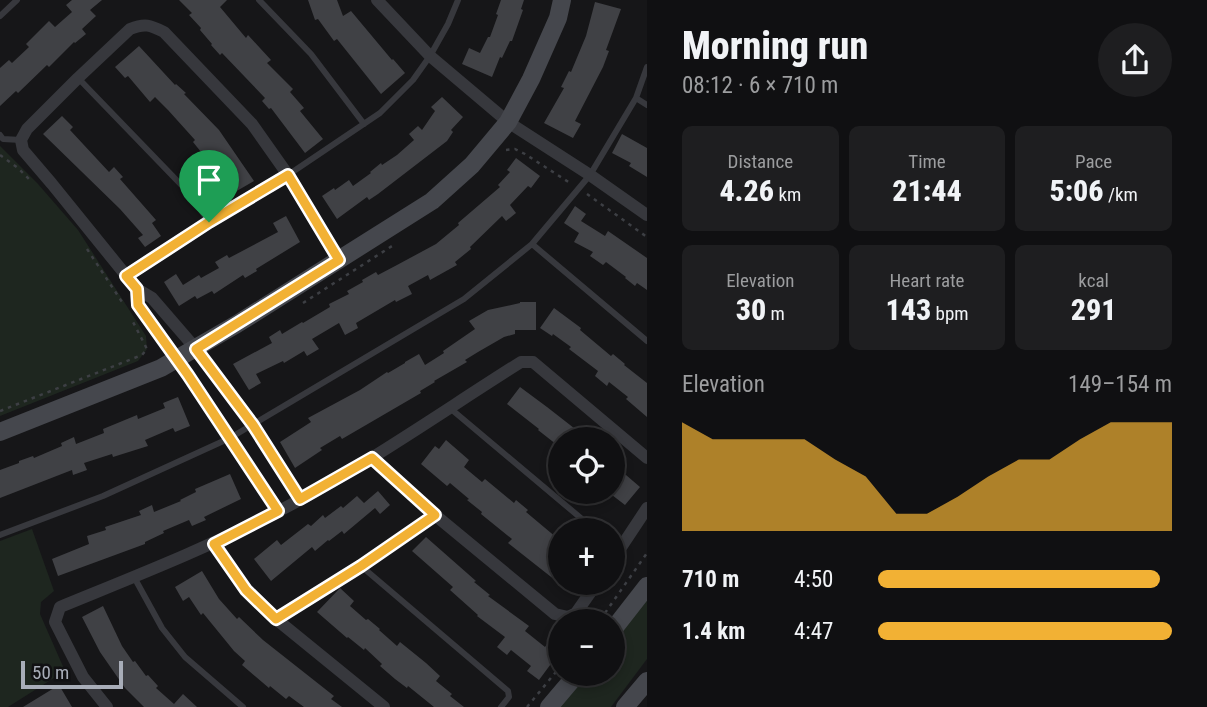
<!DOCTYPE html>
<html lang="en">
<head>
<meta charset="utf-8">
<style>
  :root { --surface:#101012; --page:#1e1e20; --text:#f1f3f6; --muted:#9c9d9f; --line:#303032; --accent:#f2b134 }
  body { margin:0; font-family:"Roboto Condensed",sans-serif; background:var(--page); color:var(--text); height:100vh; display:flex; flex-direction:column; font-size:26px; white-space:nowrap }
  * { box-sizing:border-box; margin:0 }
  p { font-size:23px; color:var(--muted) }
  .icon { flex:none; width:38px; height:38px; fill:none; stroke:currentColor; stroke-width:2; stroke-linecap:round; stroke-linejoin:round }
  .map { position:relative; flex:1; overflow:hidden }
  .drawer { display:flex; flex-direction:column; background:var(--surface); width:560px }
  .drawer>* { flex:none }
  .fabs { position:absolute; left:548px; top:427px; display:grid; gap:14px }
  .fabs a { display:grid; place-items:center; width:77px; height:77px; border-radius:50%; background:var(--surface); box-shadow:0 4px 10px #0003,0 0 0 2px var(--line); font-size:35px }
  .scale { position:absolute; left:21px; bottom:18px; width:102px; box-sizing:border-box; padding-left:7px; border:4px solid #a8adb8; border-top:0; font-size:19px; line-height:24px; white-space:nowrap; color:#a8adb8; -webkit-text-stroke:5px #111113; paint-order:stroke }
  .pin { position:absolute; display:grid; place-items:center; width:60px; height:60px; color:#fff; margin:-72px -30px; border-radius:50% 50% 50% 0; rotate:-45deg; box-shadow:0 0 7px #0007 }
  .pin .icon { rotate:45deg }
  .round { display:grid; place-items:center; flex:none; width:74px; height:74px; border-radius:37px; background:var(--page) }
  .headline { display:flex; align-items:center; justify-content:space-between; height:119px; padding:0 35px }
  h1 { font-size:38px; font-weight:800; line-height:52px }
  .figures { display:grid; grid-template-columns:repeat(3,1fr); gap:10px; height:119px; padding:7px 35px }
  .figures div { display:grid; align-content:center; border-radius:10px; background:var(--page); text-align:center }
  .figures b { font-size:30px; font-weight:800 }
  .figures small { font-size:19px; font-weight:400 }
  .figures p { font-size:19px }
  .chart { height:196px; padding:14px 35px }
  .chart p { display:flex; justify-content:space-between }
  .chart svg { width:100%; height:126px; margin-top:7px; fill:var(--accent); opacity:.7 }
  ul { padding:0 35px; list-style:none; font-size:23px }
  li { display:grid; grid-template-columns:112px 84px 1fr; align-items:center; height:52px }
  li i { height:18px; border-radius:9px; background:var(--accent) }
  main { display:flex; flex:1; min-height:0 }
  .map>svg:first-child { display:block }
</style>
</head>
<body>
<main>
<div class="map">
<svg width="647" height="707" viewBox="0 0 647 707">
  <rect width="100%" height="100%" fill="#161618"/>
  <path fill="#1e261f" d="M0,146L38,184L78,230L146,336L147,349L138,361L0,416Z
    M32,529L54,591L41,602L40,614L65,671L8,707H0V541Z
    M647,598V659L611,707H559L586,674H612L613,641Z"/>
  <path fill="#404145" d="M72,0H102L90,10L96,16L82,29L86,34L75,43L74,42L49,67L47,65L18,93L16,91L0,106V68L9,60L12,63L29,47L26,44L49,21L55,27L72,12L66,5Z
    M179,0H227L220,7L246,38L248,35L271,60L267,63L293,89L290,92L304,108L300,111L323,139L305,153L271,108L269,109L262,101L265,98L222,53L220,55L211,45L212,44L200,30L201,28L189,15L192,13Z
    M308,0H337L343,16L351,11L392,60L393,59L405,73L381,94L337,39L334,41L318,19L315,20Z
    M501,0H524L521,9L523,10L512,41H510L502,58L500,57L492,77L462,64L469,48L480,53L488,37H490L498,15L496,14Z
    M595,2L621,9L606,50L609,51L603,67L575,121L581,124L573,138L544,123L564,88L561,87L569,71L571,72L586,36Z
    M139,46L175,85L176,84L186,93L184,94L219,130L254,181L235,192L226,176L220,180L211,168L213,167L193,142L195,140L168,110L155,97L150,102L128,76L125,78L115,67Z
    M442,97L463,117L451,130L453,132L447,141L378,194L369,200L367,197L337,219L322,196L334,188L335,190L349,180L353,186L371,173L370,172L381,163L382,165L397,155L414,140L409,134L418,126L422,130L435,111L431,107Z
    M62,116L73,127L70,130L109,172L114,167L123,177L120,179L156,220L152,223L161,236L145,247L138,238L143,235L120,209L43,134Z
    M622,134L647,148V177L629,166L631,163L612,153Z
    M516,158L540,176L531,188L528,186L510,205L516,213L506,221L502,216L470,247L471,249L455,262L457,265L430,280L428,275L408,286L412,294L396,302L395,300L356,323L358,328L345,335L339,323L312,339L319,349L307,356L304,351L284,363L283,361L256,374L261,383L249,390L233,364L272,343L269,337L280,330L282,334L302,322L303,323L330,307L329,304L349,294L347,291L363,282L362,280L376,272L378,275L397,265L436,244L459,225L458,223L500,187L498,185L510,172L507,170Z
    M575,206L586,214L581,221L605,236L608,231L647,258V290L637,283L635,286L625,278L626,277L606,262L603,265L590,256L593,252L574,242L579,233L564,223Z
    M286,216L300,242L256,269L257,271L245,278L243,275L214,294L212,291L197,299L195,296L179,306L164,282L176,274L183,285L199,275L201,278L219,268L215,262L227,255L229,258L278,232L273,223Z
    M520,302H536V330H515V334L504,337L478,352L465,360L467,362L434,381L435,382L420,391L421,393L342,439L340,436L320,448L322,450L295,468L280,442L311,422L308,418L360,390L387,372L388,373L405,363V362L419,354L425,365L444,353L443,351L475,329L469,321L488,310L520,303Z
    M554,308L581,328L580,330L611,356L613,354L625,364L624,365L647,383V417L626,399L628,397L609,382L607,386L595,376L598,371L569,349L571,347L553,334L552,336L540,328Z
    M520,387L547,407L588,439H560V447L552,441L538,430L539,429L507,404Z
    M178,397L190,426L175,432L173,428L145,440L148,446L113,457L112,454L84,463L87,470L73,475L72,470L0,498V470L19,463V461L33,456L34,458L62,446L61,443L74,437L76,444L104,433L103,429L137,415L138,419L165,408L163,403Z
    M446,440L469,460L464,467L482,482L485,479L514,503L516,500L528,510L526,512L557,538L554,541L560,546V584L508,543L512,539L481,514L482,512L467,500L469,499L450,483L447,486L421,464L435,446L439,449Z
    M612,463L640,487L625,505L612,495Z
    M230,474L241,499L204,517L206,520L192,526L189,520L163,531L164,533L145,542V544L58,576L52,559L89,544L87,536L106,530L105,527L141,515L139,511L152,505L154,512L181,501L180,500L196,492L195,489Z
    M378,491L390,505L380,514L375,508L344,534L342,531L329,541L328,540L315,551L312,547L271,581L254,559L277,540L281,545L308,524L311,526L323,515L325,518L341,506L343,508L357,496L364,503Z
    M426,537L476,581L474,582L490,595L488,596L529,626L525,631L545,647L547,644L559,653L539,680L527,671L531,666L511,650L507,655L497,647L505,637L477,616L478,615L450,590L453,587L412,551Z
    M202,571L219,599L237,619L239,617L263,640L334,696L331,699L342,707H304L289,696L286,699L270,686L269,688L242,665L245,661L234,651L203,613L201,615L189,597L183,601L175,587Z
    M340,588L354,601L350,606L366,620L368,619L380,629L379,630L397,646L400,642L426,663L440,676L436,681L452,694L450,696L464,707H434L408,686L407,688L395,679L380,666L382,664L365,648L364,650L348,637L347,638L317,612Z
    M103,606L122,646L133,662L135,661L146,676L148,675L158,686L156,688L174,704L183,694L197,707H144L125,688L100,652L82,617Z
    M59,685L72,707H23Z"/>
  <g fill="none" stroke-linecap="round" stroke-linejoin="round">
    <path stroke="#3d3f44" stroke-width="2.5" stroke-dasharray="3.5 5" stroke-linecap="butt" d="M506,150L515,149L525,154L570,183
      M0,155L18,168L30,180
      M587,194L647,237
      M87,249L124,305
      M303,303L392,246
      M0,411L142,355L147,349L132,320
      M605,613L647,553
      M588,616L596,621
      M527,707L560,667"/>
    <path stroke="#37383d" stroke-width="6" d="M259,0L311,54L364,124
      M0,16L17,0
      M79,79L190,194L209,222
      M636,98L647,105
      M0,135L3,139L21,140
      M532,244L647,341
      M126,276L209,222L288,175L380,113L413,80L430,56L448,24L458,0
      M451,409L595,530
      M0,535L103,496L230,438L464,299L532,244L590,175L636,98L647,67
      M361,566L508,691L509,697L501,707
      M134,577L162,628L185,657L243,707
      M276,619L361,566L435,515"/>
    <path stroke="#37383d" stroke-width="12" d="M377,0L430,56L508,122L590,175L647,215
      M137,289L138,305L188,375L278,511
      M372,458L435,515L555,614L568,617L576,613L597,583
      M300,499L253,425L209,364L152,298L137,289L52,184L23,150L21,140L27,129L78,78L130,29C145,23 150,25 164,32L252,124L288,175L339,260
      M214,543L246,590L276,619L384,707
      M612,561L647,508
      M107,707L83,677L55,622L60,607C133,577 205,549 275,513C361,469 440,413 521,362H533L647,458"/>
    <path stroke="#45474d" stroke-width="18" d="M0,432L161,368L237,324L432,201L472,165L508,122L531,79L558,18L562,0
      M612,631L647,586
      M549,707L577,674
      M625,707L647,681"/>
  </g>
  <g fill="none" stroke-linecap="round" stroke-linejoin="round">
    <defs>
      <path id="route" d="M288,175L339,260L196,349L253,425L300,499L372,458L435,515L361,566L276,619L246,590L214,544L278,511L188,375L138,305L137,289L126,276L209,222Z"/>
    </defs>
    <use href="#route" stroke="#fff" stroke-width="14"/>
    <use href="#route" stroke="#f2b134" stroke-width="9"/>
  </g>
</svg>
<div class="fabs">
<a><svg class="icon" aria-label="locate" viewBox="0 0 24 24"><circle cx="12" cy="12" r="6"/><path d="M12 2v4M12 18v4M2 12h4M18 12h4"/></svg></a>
<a>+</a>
<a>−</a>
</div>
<div class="scale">50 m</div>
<div class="pin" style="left:209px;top:222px;background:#1e9e55"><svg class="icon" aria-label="arrive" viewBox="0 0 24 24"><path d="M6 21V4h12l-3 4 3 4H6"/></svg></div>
</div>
<section class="drawer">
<div class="headline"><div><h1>Morning run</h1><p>08:12 · 6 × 710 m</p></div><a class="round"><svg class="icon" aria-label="share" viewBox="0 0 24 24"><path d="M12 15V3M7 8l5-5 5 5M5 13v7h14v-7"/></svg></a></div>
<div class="figures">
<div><p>Distance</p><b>4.26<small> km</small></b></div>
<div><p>Time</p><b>21:44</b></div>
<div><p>Pace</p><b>5:06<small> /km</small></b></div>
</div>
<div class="figures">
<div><p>Elevation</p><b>30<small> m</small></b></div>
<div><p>Heart rate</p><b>143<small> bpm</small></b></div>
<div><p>kcal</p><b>291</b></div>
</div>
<div class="chart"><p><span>Elevation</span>149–154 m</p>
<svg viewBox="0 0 160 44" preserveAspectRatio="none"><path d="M0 44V6L10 12L20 12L30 12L40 12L50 19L60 25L70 38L80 38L90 32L100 25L110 19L120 19L130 12L140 6L150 6L160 6V44z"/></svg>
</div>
<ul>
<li><b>710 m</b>4:50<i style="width:96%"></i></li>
<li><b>1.4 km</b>4:47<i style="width:100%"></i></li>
</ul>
</section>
</main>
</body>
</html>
